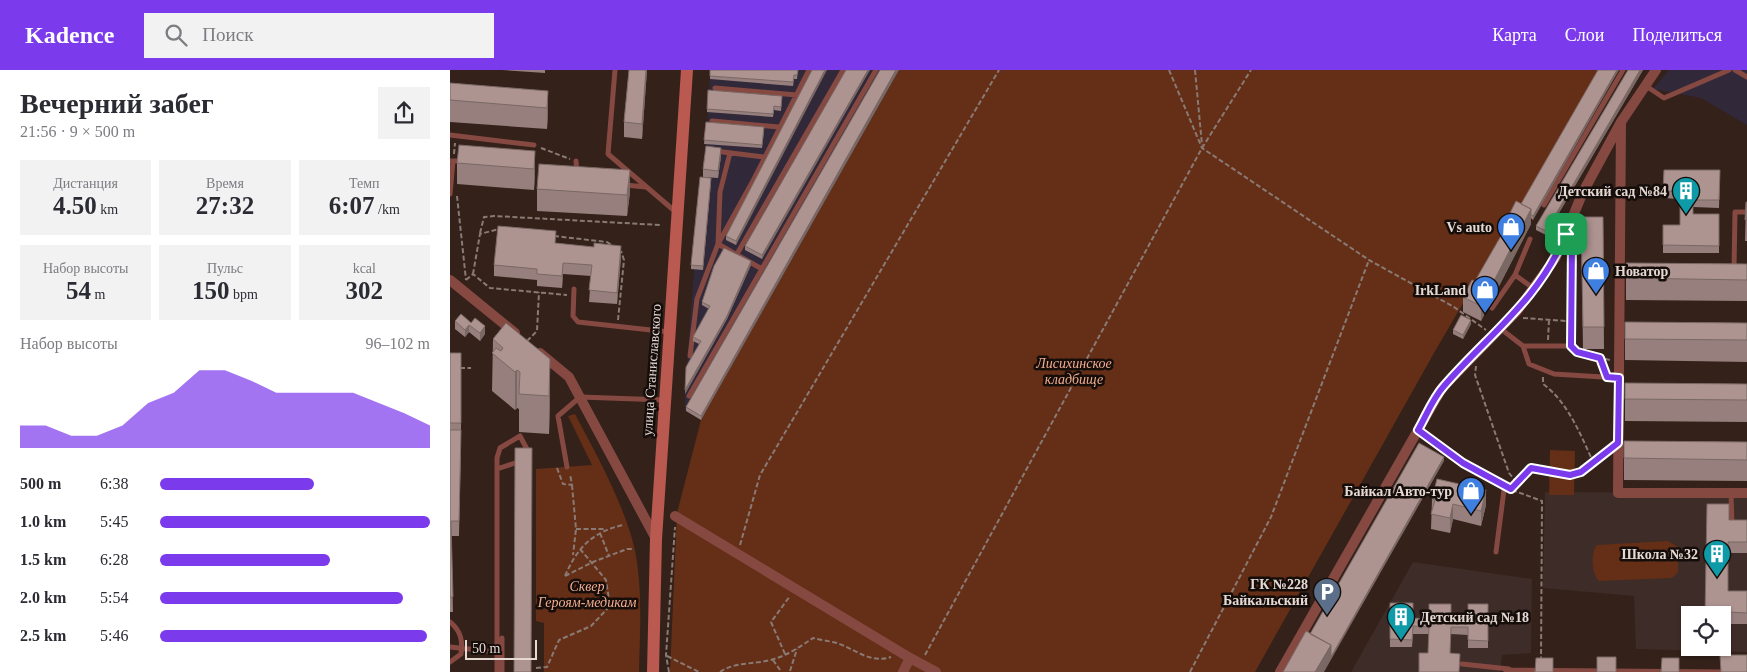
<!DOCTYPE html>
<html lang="ru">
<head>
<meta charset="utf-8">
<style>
  :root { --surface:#fff; --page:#f2f2f3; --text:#2b2b33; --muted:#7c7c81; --accent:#7c3aed }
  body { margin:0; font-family:Georgia,serif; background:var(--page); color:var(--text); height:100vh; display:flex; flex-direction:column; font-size:19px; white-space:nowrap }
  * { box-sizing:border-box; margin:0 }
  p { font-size:16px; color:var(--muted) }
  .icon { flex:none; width:28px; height:28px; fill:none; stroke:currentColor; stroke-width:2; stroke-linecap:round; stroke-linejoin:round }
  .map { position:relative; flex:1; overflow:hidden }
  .side { display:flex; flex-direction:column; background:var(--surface); width:450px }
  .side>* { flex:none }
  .buttons { position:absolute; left:1231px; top:536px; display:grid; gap:10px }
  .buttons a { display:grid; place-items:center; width:50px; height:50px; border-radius:0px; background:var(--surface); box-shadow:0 1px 4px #0004; font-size:25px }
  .scale { position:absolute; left:15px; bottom:12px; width:72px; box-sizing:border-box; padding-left:5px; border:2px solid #e6d9d4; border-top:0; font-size:14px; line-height:18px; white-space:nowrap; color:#e6d9d4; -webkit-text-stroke:4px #150d0a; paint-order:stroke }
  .pin { position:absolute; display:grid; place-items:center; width:42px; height:42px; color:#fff; margin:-21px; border-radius:10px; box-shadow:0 2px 8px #0006 }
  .round { display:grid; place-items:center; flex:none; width:52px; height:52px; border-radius:0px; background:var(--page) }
  .overview { display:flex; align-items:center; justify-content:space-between; height:85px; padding:0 20px }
  h1 { font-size:28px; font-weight:600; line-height:38px }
  .stats { display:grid; grid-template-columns:repeat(3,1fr); gap:8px; height:85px; padding:5px 20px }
  .stats div { display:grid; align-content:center; border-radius:0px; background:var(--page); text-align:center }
  .stats b { font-size:25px; font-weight:600 }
  .stats small { font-size:14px; font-weight:400 }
  .stats p { font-size:14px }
  .chart { height:140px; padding:10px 20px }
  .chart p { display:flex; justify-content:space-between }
  .chart svg { width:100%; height:90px; margin-top:5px; fill:var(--accent); opacity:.7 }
  ul { padding:0 20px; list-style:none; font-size:16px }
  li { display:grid; grid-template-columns:80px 60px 1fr; align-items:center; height:38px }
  li i { height:12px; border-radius:6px; background:var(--accent) }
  header { display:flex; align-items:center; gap:30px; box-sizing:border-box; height:70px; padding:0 25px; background:var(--accent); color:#fff }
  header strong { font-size:24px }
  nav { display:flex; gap:28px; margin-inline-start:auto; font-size:18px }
  .search { width:350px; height:45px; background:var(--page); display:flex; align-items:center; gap:12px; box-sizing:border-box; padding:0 18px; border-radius:0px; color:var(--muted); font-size:19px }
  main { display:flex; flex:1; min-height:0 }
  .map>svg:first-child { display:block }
</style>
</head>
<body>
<header>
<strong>Kadence</strong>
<div class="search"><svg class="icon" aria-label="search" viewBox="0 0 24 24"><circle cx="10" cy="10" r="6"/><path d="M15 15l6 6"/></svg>Поиск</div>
<nav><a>Карта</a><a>Слои</a><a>Поделиться</a></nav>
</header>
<main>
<section class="side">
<div class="overview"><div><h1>Вечерний забег</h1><p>21:56 · 9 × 500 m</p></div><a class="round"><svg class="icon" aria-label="share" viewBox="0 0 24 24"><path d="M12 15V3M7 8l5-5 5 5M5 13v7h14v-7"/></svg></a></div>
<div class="stats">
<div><p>Дистанция</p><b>4.50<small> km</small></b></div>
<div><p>Время</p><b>27:32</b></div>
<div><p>Темп</p><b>6:07<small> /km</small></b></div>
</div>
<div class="stats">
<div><p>Набор высоты</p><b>54<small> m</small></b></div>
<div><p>Пульс</p><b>150<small> bpm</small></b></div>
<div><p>kcal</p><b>302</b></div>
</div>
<div class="chart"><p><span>Набор высоты</span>96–102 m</p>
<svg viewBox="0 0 160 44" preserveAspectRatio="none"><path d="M0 44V33L10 33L20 38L30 38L40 33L50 22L60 17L70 6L80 6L90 11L100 17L110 17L120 17L130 17L140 22L150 27L160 33V44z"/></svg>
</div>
<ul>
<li><b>500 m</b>6:38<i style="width:57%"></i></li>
<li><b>1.0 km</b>5:45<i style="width:100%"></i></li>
<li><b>1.5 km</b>6:28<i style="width:63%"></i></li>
<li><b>2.0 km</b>5:54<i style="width:90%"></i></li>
<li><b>2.5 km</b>5:46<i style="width:99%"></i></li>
</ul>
</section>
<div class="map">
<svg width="1297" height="602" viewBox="0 0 1297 602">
  <rect width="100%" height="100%" fill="#33211a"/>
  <path fill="#312939" d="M260,0H449L251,350L235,340V320L244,200L241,199L250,111H252L256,84Z
    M1219,0H1297V55L1251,28L1203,19Z"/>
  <path fill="#3e2c28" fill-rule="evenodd" d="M1095,422L1297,423V582L1186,579L1184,526L1093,518ZM1240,545H1272V578H1240Z
    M963,492L1082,509L1081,583L1052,585L1050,602H901Z"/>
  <path fill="#652e16" d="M449,0H1149L984,283L805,602H220L227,443L251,350Z
    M125,344C145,382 167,421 180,462C194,503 190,559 189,602H94V553L86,551V399L142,395L118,346Z
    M1100,380L1125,381L1124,425H1099Z
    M1218,471L1228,477V502L1222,508L1149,511C1142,505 1140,483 1147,475Z"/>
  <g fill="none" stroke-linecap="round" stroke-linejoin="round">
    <path stroke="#897a74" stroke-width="2" stroke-dasharray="5 2.5" stroke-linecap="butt" d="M719,0L752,78L919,190L1004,237L1036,260
      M745,0L752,75
      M91,78L120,89
      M4,84L5,73
      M7,126L16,210
      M30,163L34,147L44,146L210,155
      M104,166L157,172L163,176
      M23,204L30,164L49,159
      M16,210L23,204L40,218L117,225
      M1122,218V175
      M1073,248L1116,251
      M168,250L174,190L171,181
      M1098,270L1099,250
      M77,271L87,261L89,222
      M1126,281L1160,290
      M1150,288L1154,300
      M1026,296L1025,305L1059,403L1067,413
      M10,298H21
      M1093,307V314C1117,331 1131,365 1143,392
      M107,398L113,414L122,415L120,404
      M122,415L126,459L123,485
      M1061,419L1081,398C1126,406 1122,409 1158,381
      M1062,420L1092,431L1091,589
      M126,459H156
      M150,463L159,486
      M290,475L310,405L549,0
      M115,506C127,478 142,462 173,455
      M115,506L143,492L177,479H183
      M335,584L321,552L340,526
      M475,585L752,78L801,0
      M217,586L249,602
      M323,590L330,600
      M86,598L97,597L109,570L141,556L160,536L156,510L130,479
      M340,601L347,579
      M219,602L216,585L225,457
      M270,602C286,591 306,595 324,589C338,585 351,576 363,568C370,570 379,571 387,573C405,579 420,594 441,587
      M740,602L821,447L919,190"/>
    <path stroke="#854942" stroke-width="5" d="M165,0L158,84L227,143
      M1285,0L1297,7
      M1196,16L1214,28L1279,0
      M265,18L347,25
      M262,51L329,57
      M0,65L84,75
      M265,81L314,87
      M280,83L270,122L268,174L312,199
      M0,91H12
      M126,91L127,103
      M175,115L196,117
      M0,124L3,91
      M1094,135L1173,0
      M287,184L393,0
      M1284,199L1285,142H1297
      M1065,205L1080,169
      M124,219L123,246L128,252L219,262
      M1042,238L1065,205L1083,218
      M1051,259L1073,276H1121L1122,225
      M1073,276L1079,294L1104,304L1169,308
      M240,286L247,229L268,174L304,109L359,0
      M239,326L426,0
      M969,360C983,371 997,383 1013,392C1025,400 1048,404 1054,420L1046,482
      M117,397L108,346L130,327L214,330
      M47,399L71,391
      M1281,423L1282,455
      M0,552C11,561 13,571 11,584L0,592
      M52,568V602
      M0,577L46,582
      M1012,594L1059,599
      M47,602V388L50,378L70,366L79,383
      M1056,602V600L1277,602"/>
    <path stroke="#854942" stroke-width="10" d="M1171,54L1168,423H1297
      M0,210L65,263
      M90,283L119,307L206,469
      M225,446L460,588L486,602
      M453,602L460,588
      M830,602L992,318L1067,241L1106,187L1133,122L1171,52L1206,0"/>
    <path stroke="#ba5950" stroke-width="12" d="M203,602L206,469L237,0"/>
  </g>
  <path fill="#967f7c" d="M52,0H95V3Z
    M179,0H197L192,69L174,67V52Z
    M260,0H348L347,9H344L343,16L260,9Z
    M362,0L286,175L276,170V166Z
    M396,0L312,189L295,180V176Z
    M430,0L251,350L236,341V337Z
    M1148,0L1083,150L1081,148V154L1031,251L1013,242V227L1025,211L1056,157V151L1071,134Z
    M1178,0H1193L1096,165L1086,160V156Z
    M0,13L98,21V42L97,59L0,52Z
    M332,26L331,41L324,40L323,47L257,42V39Z
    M256,52L314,60L312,78L254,74Z
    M85,81V103L84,120L7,114V93Z
    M271,86L268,108L253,107V99Z
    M1214,100H1270L1269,138L1243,137V144H1269V183H1213V155H1230V129L1213,128Z
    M261,112L253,200L241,199V195Z
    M87,119L180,122L177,146L87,141Z
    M1296,132H1297V171H1295Z
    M1131,147H1153L1154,279H1133Z
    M106,173L171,187L167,234L139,232L141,206L113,204L112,218L87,216V210L44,206V195Z
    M1176,193L1297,194V231L1176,230Z
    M301,195L277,249L235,324L249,274L243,271V267L259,239L252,235V232Z
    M11,244L35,264L30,271L19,262L15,267L5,259V251Z
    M1175,252L1297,253V292L1175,290Z
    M56,253L100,327L99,364L69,362V339L67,338L65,340L42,321L43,269Z
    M1021,254L1013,269L1003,264V260Z
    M0,283H11V375L9,466H1L3,542H0Z
    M1175,313L1297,314V352L1175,351Z
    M1174,371L1297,372V411L1174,410Z
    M982,429L1036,435L1031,456L1003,449L1000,463L981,459Z
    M1279,450H1297V483H1278V521H1297V554H1278L1277,571H1272V545Z
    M940,533L963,548L1001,549H1018L1038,534V578H1018V565L1001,564L978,583L979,564H963L962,577H940Z"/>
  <path fill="#7a6865" d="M196,0H197L192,69V54Z
    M375,0H377L286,175V171Z
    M418,0H420L312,189V185Z
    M446,0H449L251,350V346Z
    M1167,0H1169L1083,150V146Z
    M1190,0H1193L1096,165V161Z
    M98,21V42L97,59V38Z
    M271,78V86L268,108V101Z
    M85,81V103L84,120V99Z
    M180,100V122L177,146V125Z
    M1081,139V154L1031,251V236Z
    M171,176V187L167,234V223Z
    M301,191V195L277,249L235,324V320Z
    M113,193V204L112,218V206Z
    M1021,250V254L1013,269V265Z
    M19,255V262L15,267V260Z
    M35,256V264L30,271V263Z
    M100,289V327L99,364V326Z
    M67,300V338L65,340V302Z
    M994,387V391L874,602H865Z
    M1036,420V435L1031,456V441Z
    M1003,434V449L1000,463V448Z"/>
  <path fill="#ae9490" stroke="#7a6865" d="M179,0H196L192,54L174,52Z
    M260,0H348L347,5H344L343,12L260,6Z
    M362,0H375L286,171L276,166Z
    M396,0H418L312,185L295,176Z
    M430,0H446L251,346L236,337Z
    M1148,0H1167L1083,146L1081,145V139L1071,134Z
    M1178,0H1190L1096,161L1086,156Z
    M0,13L98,21L97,38L0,30Z
    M258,20L332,26L331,37L324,36L323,44L257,39Z
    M256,52L314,57L312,75L254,70Z
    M9,75L85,81L84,99L7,93Z
    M256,76L271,78L268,101L253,99Z
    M89,94L180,100L177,125L87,119Z
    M1214,100H1270L1269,130H1243V144H1269V176L1213,175V155H1230V121H1213Z
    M250,107L261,108L253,196L241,195Z
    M1066,131L1081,139L1031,236L1013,227L1022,210L1025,211L1059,152L1056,151Z
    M1296,132H1297V150H1295Z
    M1131,147H1153L1154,257H1133Z
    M48,156L106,161L105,173L144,177V173L171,176L167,223L139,220L142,195L113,193L112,206L87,204V199L44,195Z
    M274,178L301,191L277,246L235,320L236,297L251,271L243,267L260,236L252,232L264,196Z
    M1176,193L1297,194V210L1176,208Z
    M11,244L21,253L25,248L35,256L30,263L19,255L15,260L5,251Z
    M1011,245L1021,250L1013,265L1003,260Z
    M1175,252L1297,253V270L1175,269Z
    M56,253L100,289L99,326L69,324L70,302L67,300L65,302L42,283L46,278L51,281L53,278L43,269Z
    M0,283H11V353H0Z
    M1175,313L1297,314V330L1175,329Z
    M0,360H11L9,451H1L3,527H0Z
    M1174,371L1297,372V390L1174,388Z
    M969,373L994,387L881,587V575L860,564Z
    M65,378H82L81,602H64Z
    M987,409L1036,420L1031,441L1003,434L1000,448L981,444L985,430L982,429Z
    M1257,434H1279V450H1297V472H1278V521H1297V543L1278,542L1277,560H1272V545H1255Z
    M940,533H963V548L979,549V534H1001V549H1018V534H1038V571L1018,570V557H1001L1000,583L1010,584L1009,602H969V583H978L979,557L963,556L962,570L940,569Z
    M856,561L881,575L865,602H833Z
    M1270,585H1297V602H1271Z
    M1147,587H1166V602H1147Z
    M1086,588H1103V602H1085Z
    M1212,588H1229V602H1211Z"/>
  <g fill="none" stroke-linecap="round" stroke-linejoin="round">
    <defs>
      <path id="route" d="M1116,164L1122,173L1121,276L1127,282L1150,288L1157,307L1169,308L1168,373L1131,402L1120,405L1081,398L1061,419L1013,393L968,360C976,346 983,328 994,316C1039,264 1088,231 1116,164Z"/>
    </defs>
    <use href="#route" stroke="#fff" stroke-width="10"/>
    <use href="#route" stroke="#7c3aed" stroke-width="6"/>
  </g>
  <defs>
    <symbol id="building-pin" viewBox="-11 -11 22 30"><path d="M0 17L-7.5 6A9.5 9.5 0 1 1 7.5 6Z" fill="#0f9aa8" stroke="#150d0a"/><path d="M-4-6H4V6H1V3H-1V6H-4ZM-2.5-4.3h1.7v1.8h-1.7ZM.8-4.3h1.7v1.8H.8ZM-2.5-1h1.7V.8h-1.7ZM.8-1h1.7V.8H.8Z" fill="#fff"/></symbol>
    <symbol id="shop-pin" viewBox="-11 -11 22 30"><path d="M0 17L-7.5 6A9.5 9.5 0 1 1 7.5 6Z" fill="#3f7fe0" stroke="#150d0a"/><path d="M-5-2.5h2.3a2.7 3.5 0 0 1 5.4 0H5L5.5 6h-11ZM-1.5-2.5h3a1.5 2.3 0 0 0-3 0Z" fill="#fff"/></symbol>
    <symbol id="parking-pin" viewBox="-11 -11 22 30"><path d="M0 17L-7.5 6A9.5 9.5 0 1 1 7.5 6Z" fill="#5c6f8a" stroke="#150d0a"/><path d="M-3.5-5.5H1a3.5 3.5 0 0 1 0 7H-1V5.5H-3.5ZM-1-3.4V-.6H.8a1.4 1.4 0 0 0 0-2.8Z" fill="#fff"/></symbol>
  </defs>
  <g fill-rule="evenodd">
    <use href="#building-pin" x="1220" y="105" width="32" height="43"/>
    <use href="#shop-pin" x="1045" y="141" width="32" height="43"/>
    <use href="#shop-pin" x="1130" y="185" width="32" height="43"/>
    <use href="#shop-pin" x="1019" y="204" width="32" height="43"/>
    <use href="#shop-pin" x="1005" y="405" width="32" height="43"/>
    <use href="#building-pin" x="1251" y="468" width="32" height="43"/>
    <use href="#parking-pin" x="861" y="506" width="32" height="43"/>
    <use href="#building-pin" x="935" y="531" width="32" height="43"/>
  </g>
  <g text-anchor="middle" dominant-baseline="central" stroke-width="5" stroke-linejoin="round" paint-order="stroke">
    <g font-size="14" font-weight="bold" fill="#e6d9d4" stroke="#150d0a" text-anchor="end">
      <text x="1217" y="121">Детский сад №84</text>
      <text x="1042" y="157">Vs auto</text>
      <text x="1165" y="201" text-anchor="start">Новатор</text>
      <text x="1016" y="220">IrkLand</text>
      <text x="1002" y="421">Байкал Авто-тур</text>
      <text x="1248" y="484">Школа №32</text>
      <text x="858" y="514">ГК №228<tspan x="858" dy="16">Байкальский</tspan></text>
      <text x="970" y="547" text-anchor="start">Детский сад №18</text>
    </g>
    <g font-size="14" font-style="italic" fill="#f3ac90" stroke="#150d0a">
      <text x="624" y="293">Лисихинское<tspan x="624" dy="16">кладбище</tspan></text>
      <text x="137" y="516">Сквер<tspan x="137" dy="16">Героям-медикам</tspan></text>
    </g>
    <g font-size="14" fill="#e6d9d4" stroke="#150d0a">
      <text transform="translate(202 300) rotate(-86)">улица Станиславского</text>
    </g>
  </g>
</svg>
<div class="buttons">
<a><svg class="icon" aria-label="locate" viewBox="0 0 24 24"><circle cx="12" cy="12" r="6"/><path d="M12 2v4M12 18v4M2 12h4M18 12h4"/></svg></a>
</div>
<div class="scale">50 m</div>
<div class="pin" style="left:1116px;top:164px;background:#1e9e55"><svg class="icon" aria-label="arrive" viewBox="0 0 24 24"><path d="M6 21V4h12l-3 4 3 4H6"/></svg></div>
</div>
</main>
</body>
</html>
